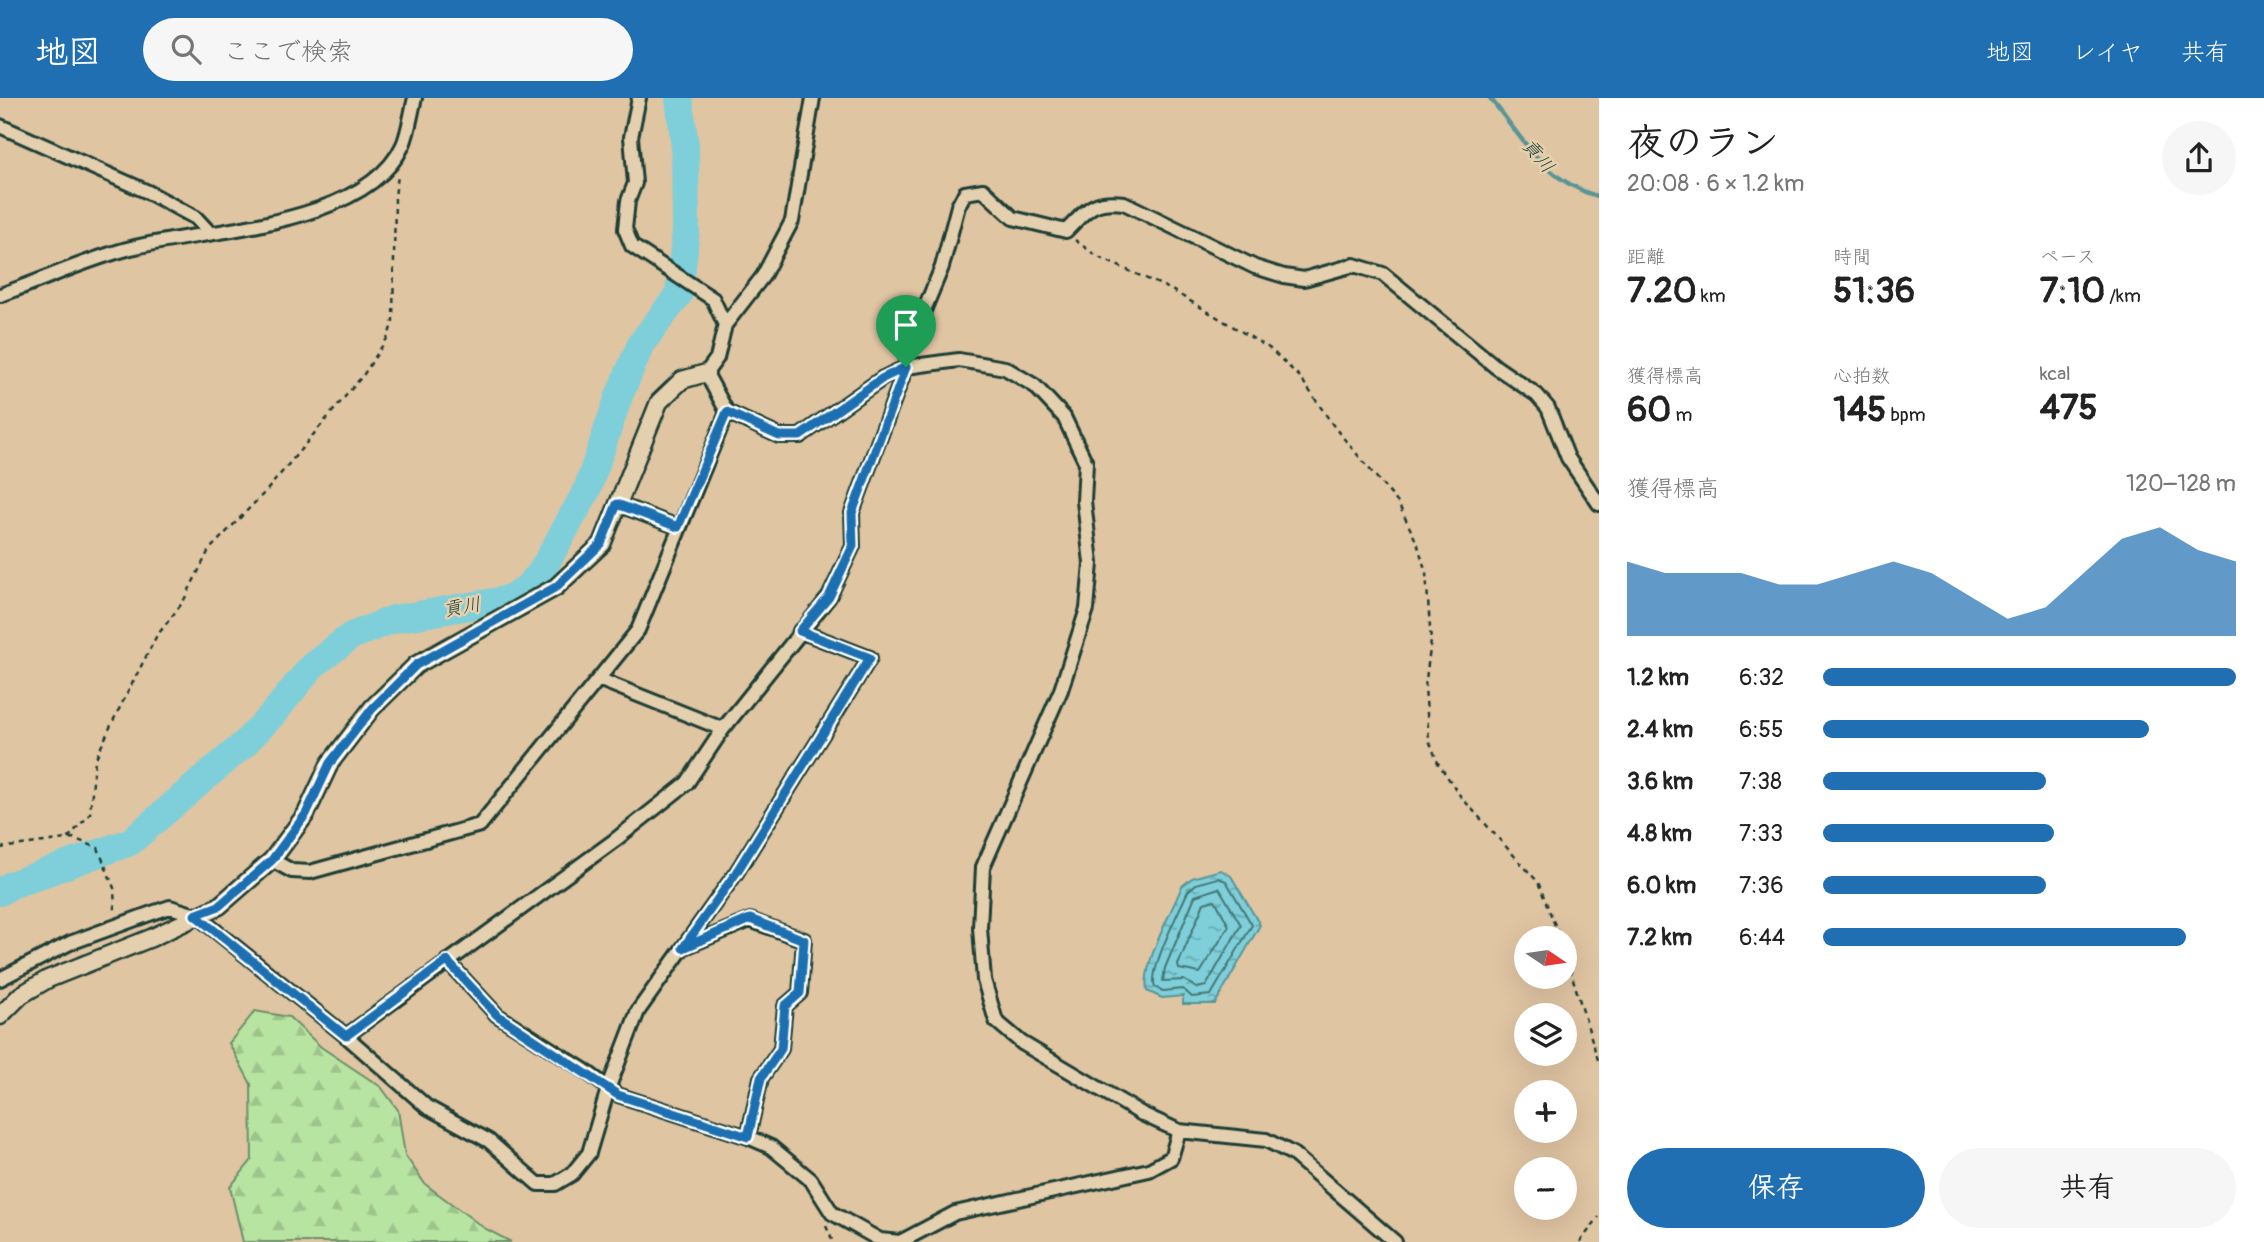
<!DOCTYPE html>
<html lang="ja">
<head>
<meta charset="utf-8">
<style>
  :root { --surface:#fff; --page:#f6f6f6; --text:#222; --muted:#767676; --accent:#1f6fb2 }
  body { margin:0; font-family:Pangolin,"Klee One",sans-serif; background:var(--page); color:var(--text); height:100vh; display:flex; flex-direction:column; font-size:26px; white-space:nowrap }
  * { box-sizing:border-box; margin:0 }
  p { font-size:23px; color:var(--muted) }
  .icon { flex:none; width:38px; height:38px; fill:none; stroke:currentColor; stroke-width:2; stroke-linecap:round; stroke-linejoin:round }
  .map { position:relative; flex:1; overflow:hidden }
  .details { display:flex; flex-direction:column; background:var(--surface); width:665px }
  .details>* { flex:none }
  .needle { width:46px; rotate:103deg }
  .fabs { position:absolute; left:1514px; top:828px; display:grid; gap:14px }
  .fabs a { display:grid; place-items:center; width:63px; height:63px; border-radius:50%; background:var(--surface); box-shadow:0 7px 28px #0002; font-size:35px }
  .pin { position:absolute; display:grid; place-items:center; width:60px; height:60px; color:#fff; margin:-72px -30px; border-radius:50% 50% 50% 0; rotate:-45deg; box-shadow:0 0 7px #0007 }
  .pin .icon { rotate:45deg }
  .round { display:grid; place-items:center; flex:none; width:74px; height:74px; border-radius:37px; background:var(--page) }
  .overview { display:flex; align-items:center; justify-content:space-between; height:119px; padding:0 28px }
  h1 { font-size:38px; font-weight:700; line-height:52px }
  .stats { display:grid; grid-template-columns:repeat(3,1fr); gap:10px; height:119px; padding:7px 28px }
  .stats div { display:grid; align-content:center }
  .stats b { font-size:35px; font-weight:700 }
  .stats small { font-size:19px; font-weight:400 }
  .stats p { font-size:19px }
  .chart { height:196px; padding:14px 28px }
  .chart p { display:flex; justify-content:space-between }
  .chart svg { width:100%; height:126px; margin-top:7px; fill:var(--accent); opacity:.7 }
  .primary-button { display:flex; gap:14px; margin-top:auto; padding:14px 28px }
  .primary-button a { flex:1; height:80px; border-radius:42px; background:var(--accent); color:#fff; font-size:28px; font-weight:700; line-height:80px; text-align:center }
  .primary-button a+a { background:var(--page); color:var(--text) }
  ul { padding:0 28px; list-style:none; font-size:23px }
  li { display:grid; grid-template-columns:112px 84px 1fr; align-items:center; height:52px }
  li i { height:18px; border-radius:9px; background:var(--accent) }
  header { display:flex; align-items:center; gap:42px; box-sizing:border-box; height:98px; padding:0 35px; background:var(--accent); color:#fff }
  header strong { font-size:33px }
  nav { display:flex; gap:38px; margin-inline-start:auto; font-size:24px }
  .search { width:490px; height:63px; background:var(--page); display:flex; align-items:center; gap:18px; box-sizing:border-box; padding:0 24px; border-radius:38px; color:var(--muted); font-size:26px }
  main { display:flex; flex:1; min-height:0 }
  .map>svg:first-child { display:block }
</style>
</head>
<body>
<header>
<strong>地図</strong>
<div class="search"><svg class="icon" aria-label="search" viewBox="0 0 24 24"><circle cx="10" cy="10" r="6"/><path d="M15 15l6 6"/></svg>ここで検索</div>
<nav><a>地図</a><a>レイヤ</a><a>共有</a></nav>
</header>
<main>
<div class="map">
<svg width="1599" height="1144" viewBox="0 0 1599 1144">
  <defs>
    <pattern id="forest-firs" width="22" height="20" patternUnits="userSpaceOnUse" patternTransform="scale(1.75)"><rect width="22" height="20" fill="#b8e4a2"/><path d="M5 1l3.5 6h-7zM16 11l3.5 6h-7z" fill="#9ec48c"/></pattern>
    <pattern id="water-ripples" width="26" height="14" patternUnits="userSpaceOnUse" patternTransform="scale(1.75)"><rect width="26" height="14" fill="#7ecfd9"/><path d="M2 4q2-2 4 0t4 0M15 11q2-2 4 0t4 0" fill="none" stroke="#67a9b1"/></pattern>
  </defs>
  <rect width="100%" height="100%" fill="#e0c5a3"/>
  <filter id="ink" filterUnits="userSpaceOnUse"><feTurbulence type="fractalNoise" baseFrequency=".0143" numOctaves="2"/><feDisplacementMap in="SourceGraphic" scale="14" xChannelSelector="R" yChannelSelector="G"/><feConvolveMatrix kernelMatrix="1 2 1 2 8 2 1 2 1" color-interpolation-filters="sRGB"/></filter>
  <g filter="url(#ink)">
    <path fill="url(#forest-firs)" stroke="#6c906b" stroke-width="2" d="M255,913L289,919L321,949L381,989L398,1012L405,1057L425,1086L484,1130L511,1144H243L230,1089L252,1062L251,986L229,945Z"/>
    <path fill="url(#water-ripples)" stroke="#589597" stroke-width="2" d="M1221,772L1231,778L1260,827L1215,906H1183V898L1162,900L1147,893C1142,865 1171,816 1182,788L1192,780Z"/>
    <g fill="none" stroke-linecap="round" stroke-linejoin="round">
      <path stroke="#457776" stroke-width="2" d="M1218,780L1226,783L1252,827L1211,897L1192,899L1183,891L1163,893L1155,889C1148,872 1180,812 1188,793L1196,786Z
        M1219,790L1241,827L1206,888L1197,890L1184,882L1163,883L1165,870L1195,798Z
        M1215,802L1229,828L1200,875L1179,871L1178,867L1204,805Z"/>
      <path stroke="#589597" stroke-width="4.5" d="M1490,0C1525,43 1543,82 1599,99"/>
      <path stroke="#7ecfd9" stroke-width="28" d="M0,794L11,787L130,744L243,647L273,616L312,568L351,538L394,521L505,502L522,494L540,476L587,392L619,298L641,246L679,196L686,132L685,49L679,0"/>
      <defs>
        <path id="street" d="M639,0L631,39L635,85L628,103L625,131L632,148L713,201L725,227
          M813,0L792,123L763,178L725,227L717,260L706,275L727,314L779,338H800L883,280L906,269L959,262L1005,270L1035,288L1064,319L1086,365L1084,403L1091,465L1087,511L1061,592L983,769L980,830L984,882L996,923L1022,945L1142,1016L1179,1033L1266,1042L1293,1056L1395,1144
          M0,28L148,94L196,120L210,135
          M0,197C43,182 87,161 131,150C207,131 366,128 403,47C409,33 411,15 415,0
          M617,406L678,429
          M598,581L723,631
          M272,762L292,773L310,774L480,727L638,532L727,314
          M683,850L750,822L804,842L800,895L785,908L781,951L761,980L748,1039
          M447,863L497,917L584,972L618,997L748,1039L771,1049L811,1082L832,1115L880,1142L900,1144L955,1115L1149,1072L1171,1060L1179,1033
          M0,881L70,845L152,815L170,809L196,817L346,938L427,1009L489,1043L538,1086H555L572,1076L589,1055L608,991L638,913L736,775L870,560L800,533
          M346,938L615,742L687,685L723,631L829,499L853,448L852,415L906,269L908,240L920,222L942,169L958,108L965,95L983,92L1013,120L1066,133C1087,112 1092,101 1124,105L1255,169L1284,178L1304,181L1354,167L1383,176L1496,269L1537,297L1548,310L1568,360L1599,406"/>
        <path id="secondary" d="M0,918L21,897L48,881L151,840L219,808L272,762L306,716L330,665L372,610L416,567L556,489L602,446L659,304L682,282L706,275"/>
      </defs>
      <use href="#street" stroke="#1f3d34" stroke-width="18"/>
      <use href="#secondary" stroke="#1f3d34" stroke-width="21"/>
      <path stroke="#1f3d34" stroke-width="2.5" stroke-dasharray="5 5" stroke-linecap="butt" d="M1075,142L1098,159L1170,191L1269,250L1300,279L1335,330L1398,405L1418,447L1426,475L1431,543L1425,589L1429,642L1438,665L1461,699L1538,784L1560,840
        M68,740L90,716L95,662L113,623L156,539L183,504L209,452L267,392L364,276L388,239L393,223L395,98L398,78
        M0,750L73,740L98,750L114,790L115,814
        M1564,852L1599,965
        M826,1128L833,1144
        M1580,1144L1599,1119"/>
      <use href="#street" stroke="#e4d0ae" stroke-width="12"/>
      <use href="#secondary" stroke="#e4d0ae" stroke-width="16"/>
    </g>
  </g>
  <g fill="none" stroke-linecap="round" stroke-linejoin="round" filter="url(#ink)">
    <defs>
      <path id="route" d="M906,269L852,415L853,448L829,499L800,533L870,560L736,775L683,850L750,821L804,842L800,895L785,908L781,951L761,980L748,1039L618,997L497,917L447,863L346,938L195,817L219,808L272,762L306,716L330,665L372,611L416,567L556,489L601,446L617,406L678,429L727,314L779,338H800L883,280Z"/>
    </defs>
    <use href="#route" stroke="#fff" stroke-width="14"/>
    <use href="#route" stroke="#1f6fb2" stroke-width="9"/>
  </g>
  <g text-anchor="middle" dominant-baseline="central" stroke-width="5" stroke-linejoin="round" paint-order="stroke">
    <g font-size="19" font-style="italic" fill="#24443c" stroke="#e4d0ae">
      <text transform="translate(1538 58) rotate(49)">貢川</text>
      <text transform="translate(462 509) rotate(-10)">貢川</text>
    </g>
  </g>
</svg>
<div class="fabs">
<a><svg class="needle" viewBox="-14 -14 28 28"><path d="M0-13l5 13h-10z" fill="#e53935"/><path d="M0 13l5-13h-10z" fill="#767676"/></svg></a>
<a><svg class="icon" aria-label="layers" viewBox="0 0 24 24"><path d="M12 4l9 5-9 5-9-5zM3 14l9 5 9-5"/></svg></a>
<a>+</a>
<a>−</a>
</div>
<div class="pin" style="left:906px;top:269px;background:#1e9e55"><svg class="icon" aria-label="arrive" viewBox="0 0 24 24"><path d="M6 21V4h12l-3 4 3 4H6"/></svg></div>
</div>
<section class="details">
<div class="overview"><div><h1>夜のラン</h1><p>20:08 · 6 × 1.2 km</p></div><a class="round"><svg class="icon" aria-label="share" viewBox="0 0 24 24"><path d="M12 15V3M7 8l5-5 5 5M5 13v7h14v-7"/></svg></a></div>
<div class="stats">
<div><p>距離</p><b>7.20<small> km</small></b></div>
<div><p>時間</p><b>51:36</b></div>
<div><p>ペース</p><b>7:10<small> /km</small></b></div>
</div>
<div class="stats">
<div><p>獲得標高</p><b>60<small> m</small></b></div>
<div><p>心拍数</p><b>145<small> bpm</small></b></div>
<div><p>kcal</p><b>475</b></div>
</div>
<div class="chart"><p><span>獲得標高</span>120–128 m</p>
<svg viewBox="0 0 160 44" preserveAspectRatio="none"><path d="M0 44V18L10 22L20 22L30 22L40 26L50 26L60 22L70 18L80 22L90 30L100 38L110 34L120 22L130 10L140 6L150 14L160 18V44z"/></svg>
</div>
<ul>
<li><b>1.2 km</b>6:32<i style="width:100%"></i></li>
<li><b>2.4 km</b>6:55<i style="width:79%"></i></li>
<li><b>3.6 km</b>7:38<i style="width:54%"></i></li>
<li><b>4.8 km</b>7:33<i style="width:56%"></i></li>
<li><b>6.0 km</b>7:36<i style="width:54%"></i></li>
<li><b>7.2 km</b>6:44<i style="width:88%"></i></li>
</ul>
<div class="primary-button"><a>保存</a><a>共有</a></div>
</section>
</main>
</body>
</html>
